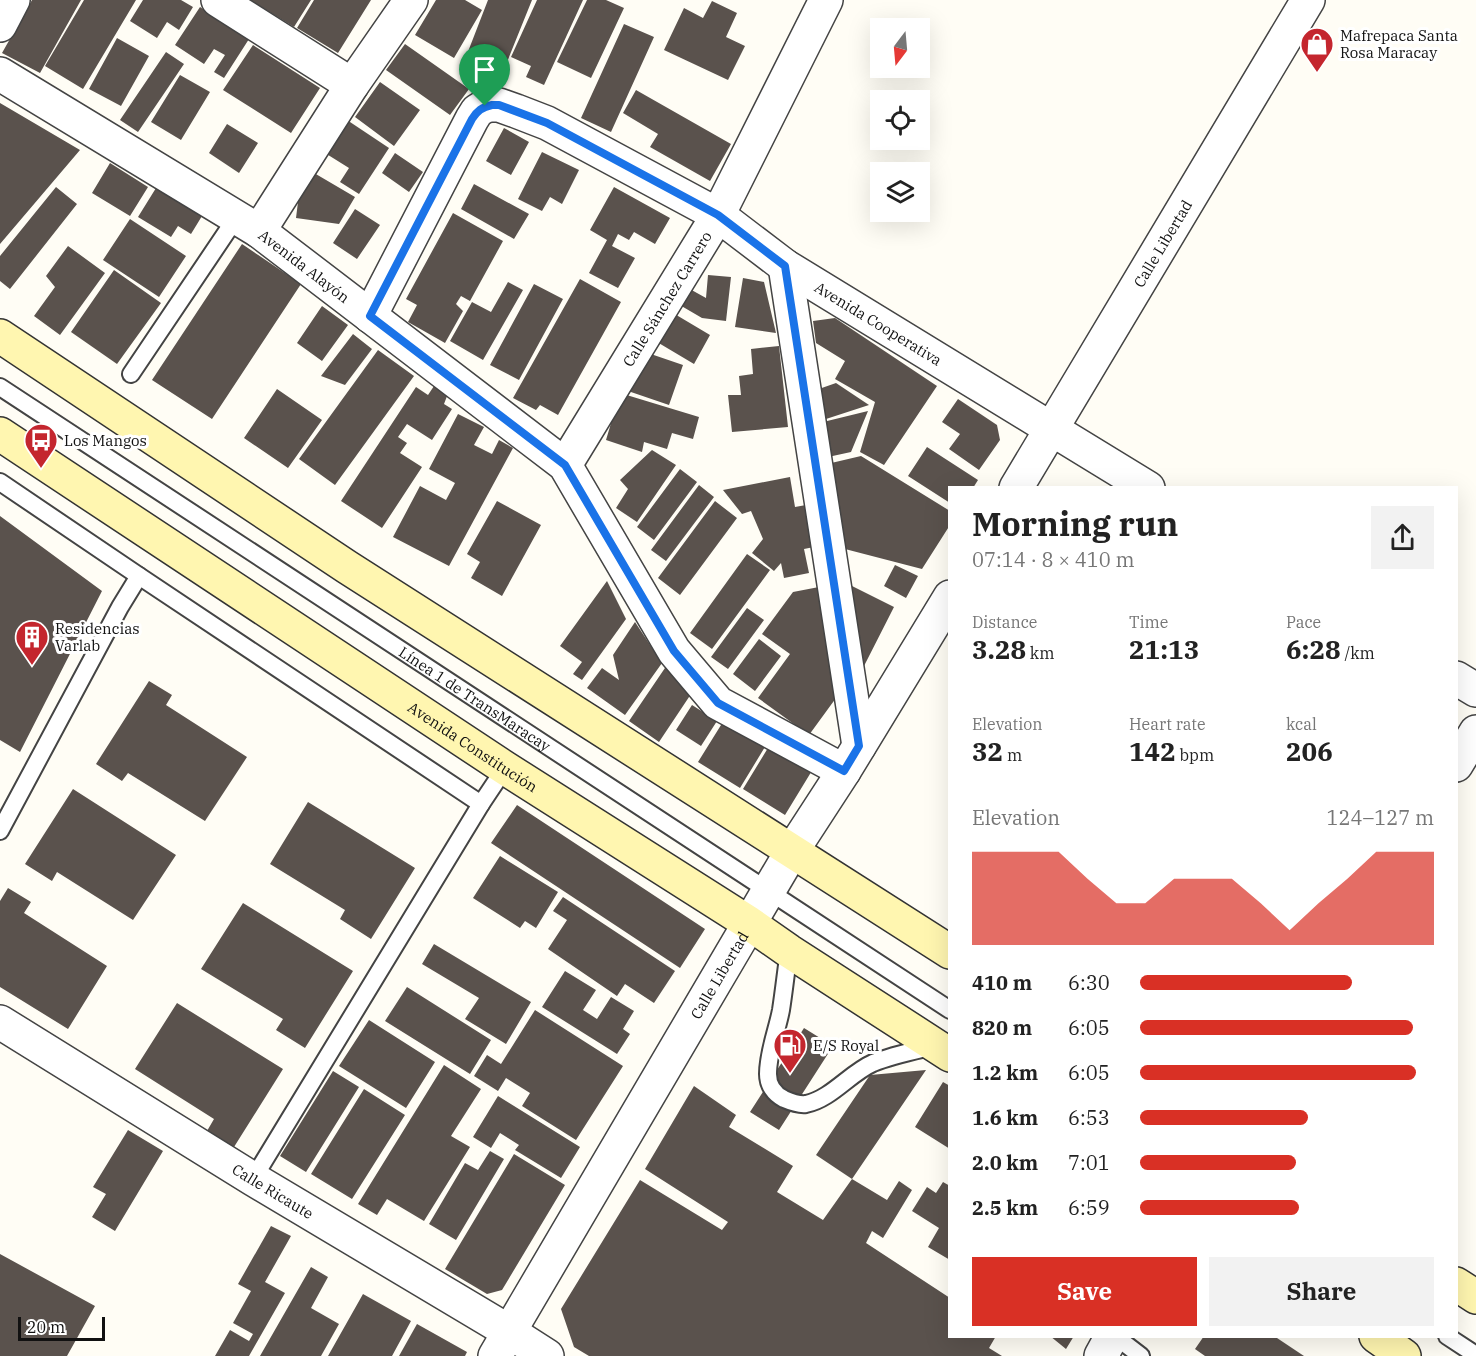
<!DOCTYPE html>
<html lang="en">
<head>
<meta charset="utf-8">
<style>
  :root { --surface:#fff; --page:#f2f2f2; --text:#222; --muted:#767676; --accent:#d93025 }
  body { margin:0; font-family:"IBM Plex Serif",serif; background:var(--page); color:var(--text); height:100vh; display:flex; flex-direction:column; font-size:22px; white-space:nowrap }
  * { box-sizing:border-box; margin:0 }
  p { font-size:20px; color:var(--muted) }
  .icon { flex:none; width:33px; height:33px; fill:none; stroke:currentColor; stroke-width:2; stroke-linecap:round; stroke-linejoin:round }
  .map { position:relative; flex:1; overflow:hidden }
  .sheet { position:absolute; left:948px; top:486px; width:510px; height:852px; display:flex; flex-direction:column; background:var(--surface); border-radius:0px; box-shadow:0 6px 24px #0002 }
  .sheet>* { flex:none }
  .needle { width:39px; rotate:196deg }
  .fabs { position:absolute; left:870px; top:18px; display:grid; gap:12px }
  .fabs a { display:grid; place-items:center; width:60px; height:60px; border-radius:0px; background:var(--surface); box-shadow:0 6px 24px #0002; font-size:30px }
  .scale { position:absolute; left:18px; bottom:15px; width:87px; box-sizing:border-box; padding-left:6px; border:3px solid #111; border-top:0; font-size:16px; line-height:21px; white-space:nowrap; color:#111; -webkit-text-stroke:4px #fff; paint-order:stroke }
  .pin { position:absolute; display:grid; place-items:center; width:51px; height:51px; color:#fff; margin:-62px -26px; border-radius:50% 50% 50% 0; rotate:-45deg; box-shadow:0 0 6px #0007 }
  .pin .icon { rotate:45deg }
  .round { display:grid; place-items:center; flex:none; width:63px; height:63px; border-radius:0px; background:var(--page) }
  .summary { display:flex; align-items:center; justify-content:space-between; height:102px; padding:0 24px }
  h1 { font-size:33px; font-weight:800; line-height:45px }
  .metrics { display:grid; grid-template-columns:repeat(3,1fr); gap:9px; height:102px; padding:6px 24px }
  .metrics div { display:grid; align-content:center }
  .metrics b { font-size:26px; font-weight:800 }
  .metrics small { font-size:16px; font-weight:400 }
  .metrics p { font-size:16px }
  .chart { height:168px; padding:12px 24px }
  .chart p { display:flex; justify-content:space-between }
  .chart svg { width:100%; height:108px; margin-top:6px; fill:var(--accent); opacity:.7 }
  .action { display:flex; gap:12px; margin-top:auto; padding:12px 24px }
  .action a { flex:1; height:69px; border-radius:0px; background:var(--accent); color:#fff; font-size:24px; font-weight:800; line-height:69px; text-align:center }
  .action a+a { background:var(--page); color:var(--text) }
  ul { padding:0 24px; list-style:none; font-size:20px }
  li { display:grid; grid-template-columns:96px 72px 1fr; align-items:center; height:45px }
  li i { height:15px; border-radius:8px; background:var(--accent) }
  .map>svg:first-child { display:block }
</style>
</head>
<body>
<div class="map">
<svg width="1476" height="1356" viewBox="0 0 1476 1356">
  <rect width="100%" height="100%" fill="#fffdf5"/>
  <path fill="#5a524d" d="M32,0H81L40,73L2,53Z
    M84,0H136L83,89L45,66Z
    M143,0H181L193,7L179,30L167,22L157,38L130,21Z
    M250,0H311L294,27Z
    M314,0H371L338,53L297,28Z
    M436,0H465L482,10L454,58L415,35Z
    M488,0H532L501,77L464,62Z
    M537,0H583L544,85L526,77L531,66L511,57Z
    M587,0H606L624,8L591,78L557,62Z
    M712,1L737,13L726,37L745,46L728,80L664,50L684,8L703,18Z
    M200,7L249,39L224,78L214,72L225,55L214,49L204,64L175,45Z
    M624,24L654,37L611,132L581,118Z
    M117,38L149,56L121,106L89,89Z
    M405,44L469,89L450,115L386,70Z
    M253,45L320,88L291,133L223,90Z
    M166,52L184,64L138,132L120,120Z
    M180,75L210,92L181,140L151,122Z
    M380,82L420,110L394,146L355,117Z
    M636,90L731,144L710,181L650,147L658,134L623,113Z
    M0,103L80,150L0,244Z
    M347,120L389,148L359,194L340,182L349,168L325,153Z
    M227,124L258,143L239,173L209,153Z
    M504,128L529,142L511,175L486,161Z
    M542,152L579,170L562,204L550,197L542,211L518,199Z
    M395,153L423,172L409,192L382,173Z
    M110,163L148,187L130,216L92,193Z
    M309,170L355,197L339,224L296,218L300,186Z
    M474,184L529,214L514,239L461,209Z
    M56,187L77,204L10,289L0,281V256Z
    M614,187L670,218L655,244L634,232L629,240L618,234L612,246L635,258L618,288L589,273L607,240L590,230Z
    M156,188L202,216L191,234L178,226L171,237L138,217Z
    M355,209L380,225L357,259L333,243Z
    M453,213L503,241L470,301L461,296L456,304L463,311L445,343L408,322L417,305L406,299Z
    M130,219L186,256L159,297L103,260Z
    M242,244L301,284L212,419L152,380Z
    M68,246L105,273L60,335L34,316L55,287L46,276Z
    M114,270L161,303L117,364L71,332Z
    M708,275L731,277L726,321L702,318L678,304L688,288L706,298Z
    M743,278L764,282L776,333L735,327Z
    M580,279L621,302L558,415L540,405L536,410L513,398Z
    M508,282L523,290L483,360L450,341L472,302L491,312Z
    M534,284L563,299L519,380L490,365Z
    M322,306L348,325L322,361L297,343Z
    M673,313L710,335L694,364L657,342Z
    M835,318L937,386L884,465L860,452L875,402L835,379L845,361L816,343L813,321Z
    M353,334L372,349L345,385L321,376Z
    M779,346L788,427L732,432L728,395H741L739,376L753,374L751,349Z
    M378,350L414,376L335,485L299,459Z
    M642,351L683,365L669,405L628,391Z
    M436,383L449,391L444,404L452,409L432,440L407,424L398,437L407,443L400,453L422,467L382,528L341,501L416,387L428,395Z
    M836,383L869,405L826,419L816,390Z
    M277,389L322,420L288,468L244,438Z
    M620,393L699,417L693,439L672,433L667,449L644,442L642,452L606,440Z
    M958,399L997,425L1000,440L979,470L949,449L960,434L942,422Z
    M868,411L851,452L828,457L819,423Z
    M458,414L484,427L474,445L492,454L499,440L513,448L449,566L393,537L420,486L446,500L455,483L429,469Z
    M927,447L978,480L973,488H950V503L908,476Z
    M652,450L676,465L637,522L616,508L628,489L620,480Z
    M861,456L950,511V525L922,569L845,549L827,464Z
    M680,469L697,482L654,540L637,527Z
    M790,477L795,507L806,505L814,547L804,549L809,573L784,578L781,563L774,571L752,553L763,539L751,511L742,514L723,490Z
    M699,485L714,497L666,561L651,550Z
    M497,501L541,525L502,596L471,578L480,562L467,554Z
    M715,501L737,518L680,595L658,578Z
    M0,516L102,591L20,752L0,740Z
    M747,554L770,570L712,649L690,633Z
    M895,565L918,576L906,598L884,586Z
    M607,581L626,619L582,680L573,674L582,662L560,646Z
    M848,584L894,607L864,666Z
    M819,587L836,698L809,735L758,698L790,654L762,634L793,592Z
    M747,608L764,620L728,669L711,657Z
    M635,622L662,663L625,715L587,688L602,668L619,680L613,655Z
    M759,639L781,656L755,691L733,674Z
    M667,665L691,694L659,742L629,721Z
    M149,681L172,695L166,705L247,757L205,821L128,773L122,781L96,764Z
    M692,705L717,721L701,746L676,730Z
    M726,717L768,742L740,788L698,762Z
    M771,743L813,769L785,815L743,789Z
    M73,789L176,855L133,920L57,872L52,881L25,864Z
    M308,802L415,868L371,939L340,919L345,910L270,864Z
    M517,805L705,929L680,968L491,843Z
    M500,856L558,892L536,928L525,921L520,928L473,898Z
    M8,888L31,902L24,913L107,966L68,1029L0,987V901Z
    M563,897L675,971L654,1003L625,984L617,996L548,949L567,920L553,911Z
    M243,903L353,971L305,1048L276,1030L283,1019L201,969Z
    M434,944L531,1002L506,1044L465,1019L479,998L422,964Z
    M565,971L596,990L583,1010L597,1019L611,997L634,1011L623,1029L630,1034L617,1054L542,1007Z
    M407,987L491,1040L470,1074L385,1021Z
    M177,1003L283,1069L234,1147L207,1131L214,1119L135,1069Z
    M535,1010L623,1066L576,1140L522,1106L530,1093L506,1078L498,1091L474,1076L487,1055L501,1064Z
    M369,1020L435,1062L406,1108L339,1066Z
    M804,1028L833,1046L779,1130L750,1112Z
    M444,1065L481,1089L451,1136L470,1147L424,1221L387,1199L377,1215L358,1204Z
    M926,1070L852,1179L816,1155L870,1075Z
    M333,1071L359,1087L306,1172L280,1156Z
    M943,1082L950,1086V1149L915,1127Z
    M694,1086L736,1115L729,1127L793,1166L777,1192L823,1220L852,1179L887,1200L899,1181L912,1190L883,1238L872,1231L866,1243L950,1298V1336H996L989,1348L1002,1356H589L574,1347L561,1309L640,1180L722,1230L728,1222L645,1169Z
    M364,1089L405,1115L352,1199L311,1174Z
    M498,1096L580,1147L561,1178L515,1150L519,1145L500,1133L491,1148L473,1137Z
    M128,1130L163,1151L115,1231L92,1217L106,1194L93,1187Z
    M490,1151L504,1159L456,1240L429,1224L465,1163L478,1170Z
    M514,1154L565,1185L502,1290L487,1294L445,1269Z
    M943,1182L950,1186V1260L928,1247L939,1228L912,1211L927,1187L936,1193Z
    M271,1226L291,1236L265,1282L285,1293L249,1356H215L230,1330L249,1341L253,1334L233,1323L251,1291L238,1284Z
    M0,1254L95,1306L67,1356H0Z
    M311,1267L328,1277L311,1308L339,1324L321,1356H260Z
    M363,1294L411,1321L392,1356H328Z
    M417,1324L467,1352L465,1356H399Z
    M1050,1336H1074L1066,1349Z
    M1204,1336H1274L1304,1356H1205L1195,1349Z"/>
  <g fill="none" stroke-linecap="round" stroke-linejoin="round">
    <defs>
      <g id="lane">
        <path d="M131,374L236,218"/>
        <path id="s1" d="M0,387L950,1010"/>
        <path d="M0,482L139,576L481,804"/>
        <path d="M0,831L120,607L139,576"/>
        <path d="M789,951C786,971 784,991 781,1010C777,1031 768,1052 768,1074C768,1085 774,1094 784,1099C791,1102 799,1105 806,1104C831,1099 850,1073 873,1063C893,1055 914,1051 935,1046"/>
        <path d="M253,1179L481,804L505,768"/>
        <path d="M1115,1336L1141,1356"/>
        <path d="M1447,1336L1476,1355"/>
      </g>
      <g id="street">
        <path d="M218,0L352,85"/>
        <path d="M0,25L13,0"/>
        <path id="s2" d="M0,74L259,231L565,465L674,651L718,703L844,771"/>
        <path d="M259,231L352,85L411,0"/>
        <path d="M785,266L859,746"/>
        <path id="s3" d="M370,316L472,119L477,111L485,106L492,105H499L516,111L547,123L718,215L785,266L1148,488"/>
        <path id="s4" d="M565,465L718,215L826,0"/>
        <path id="s5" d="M1016,488L1308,0"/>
        <path d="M1456,678L1476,690"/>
        <path d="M1456,765L1476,732"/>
        <path id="s6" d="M0,1022L253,1179L508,1331L547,1356"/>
        <path id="s7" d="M495,1356L792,851L844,771L950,597"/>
        <path d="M1101,1356L1112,1336"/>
      </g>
      <g id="secondary">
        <path d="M0,336L347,567L950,952"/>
        <path id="s8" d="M0,434L505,768L749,923L789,951L950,1055"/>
        <path d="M1456,1284L1476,1297"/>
        <path d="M1376,1336L1404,1356"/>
      </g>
    </defs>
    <use href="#lane" stroke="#444" stroke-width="20"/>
    <use href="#street" stroke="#444" stroke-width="36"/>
    <use href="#secondary" stroke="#333" stroke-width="36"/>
    <use href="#lane" stroke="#fff" stroke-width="16"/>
    <use href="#street" stroke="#fff" stroke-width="33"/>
    <use href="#secondary" stroke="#fff6b0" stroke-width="33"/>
  </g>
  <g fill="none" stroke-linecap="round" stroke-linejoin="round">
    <defs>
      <path id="route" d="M492,105H499L547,123L718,215L785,266L859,746L844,771L718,703L674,651L565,465L370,316L472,119C477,111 482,107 492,105Z"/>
    </defs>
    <use href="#route" stroke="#fff" stroke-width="12"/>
    <use href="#route" stroke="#1a73e8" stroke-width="8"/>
  </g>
  <defs>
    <symbol id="shop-pin" viewBox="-11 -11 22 30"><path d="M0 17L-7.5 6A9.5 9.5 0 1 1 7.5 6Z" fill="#c4262e" stroke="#fff"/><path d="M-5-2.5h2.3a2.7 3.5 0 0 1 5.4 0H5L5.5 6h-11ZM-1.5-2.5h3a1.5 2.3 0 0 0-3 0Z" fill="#fff"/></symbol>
    <symbol id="bus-pin" viewBox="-11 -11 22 30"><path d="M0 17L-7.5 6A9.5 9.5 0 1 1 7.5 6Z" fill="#c4262e" stroke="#fff"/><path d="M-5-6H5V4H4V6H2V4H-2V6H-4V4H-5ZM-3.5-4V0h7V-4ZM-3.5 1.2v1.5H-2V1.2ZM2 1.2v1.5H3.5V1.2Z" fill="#fff"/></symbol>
    <symbol id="building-pin" viewBox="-11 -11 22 30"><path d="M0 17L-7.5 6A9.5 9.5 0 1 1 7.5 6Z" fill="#c4262e" stroke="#fff"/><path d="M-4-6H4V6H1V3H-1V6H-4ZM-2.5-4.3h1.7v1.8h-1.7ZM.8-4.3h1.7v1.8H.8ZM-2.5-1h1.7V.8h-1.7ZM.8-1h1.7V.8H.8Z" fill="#fff"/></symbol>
    <symbol id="fuel-pin" viewBox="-11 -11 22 30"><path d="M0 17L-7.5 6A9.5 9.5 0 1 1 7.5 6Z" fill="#c4262e" stroke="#fff"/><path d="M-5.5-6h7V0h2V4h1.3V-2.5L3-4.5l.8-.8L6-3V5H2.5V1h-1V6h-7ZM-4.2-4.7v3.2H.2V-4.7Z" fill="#fff"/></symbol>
  </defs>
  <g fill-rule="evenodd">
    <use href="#shop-pin" x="1298" y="25" width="38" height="52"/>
    <use href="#bus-pin" x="22" y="421" width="38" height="52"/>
    <use href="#building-pin" x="13" y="618" width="38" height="52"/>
    <use href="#fuel-pin" x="771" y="1026" width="38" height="52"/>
  </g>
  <g text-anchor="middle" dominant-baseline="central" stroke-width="6" stroke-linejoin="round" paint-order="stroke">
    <g font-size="15" fill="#111" stroke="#fff" text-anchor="start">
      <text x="1340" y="35">Mafrepaca Santa<tspan x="1340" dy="17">Rosa Maracay</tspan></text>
      <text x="64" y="440">Los Mangos</text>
      <text x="55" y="628">Residencias<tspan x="55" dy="17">Varlab</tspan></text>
      <text x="813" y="1045">E/S Royal</text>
    </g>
    <g font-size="15" fill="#111" stroke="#fff">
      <text stroke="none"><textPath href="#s5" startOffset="285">Calle Libertad</textPath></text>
      <text stroke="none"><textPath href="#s2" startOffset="360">Avenida Alayón</textPath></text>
      <text stroke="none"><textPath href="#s4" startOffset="195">Calle Sánchez Carrero</textPath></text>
      <text stroke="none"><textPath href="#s3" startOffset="694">Avenida Cooperativa</textPath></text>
      <text stroke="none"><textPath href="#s1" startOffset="568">Línea 1 de TransMaracay</textPath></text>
      <text stroke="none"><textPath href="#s8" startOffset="567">Avenida Constitución</textPath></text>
      <text stroke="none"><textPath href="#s7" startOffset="442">Calle Libertad</textPath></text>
      <text stroke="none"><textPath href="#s6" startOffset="321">Calle Ricaute</textPath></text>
    </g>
  </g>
</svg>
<div class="fabs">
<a><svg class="needle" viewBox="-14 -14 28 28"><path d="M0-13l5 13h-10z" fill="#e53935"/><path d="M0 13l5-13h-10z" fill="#767676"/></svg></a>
<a><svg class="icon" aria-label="locate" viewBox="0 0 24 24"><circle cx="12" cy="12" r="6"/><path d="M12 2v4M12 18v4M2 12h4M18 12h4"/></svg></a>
<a><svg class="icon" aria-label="layers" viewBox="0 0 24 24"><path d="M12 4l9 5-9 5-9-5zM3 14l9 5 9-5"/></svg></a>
</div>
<div class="scale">20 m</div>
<div class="pin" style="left:485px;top:106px;background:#1e9e55"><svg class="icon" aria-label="arrive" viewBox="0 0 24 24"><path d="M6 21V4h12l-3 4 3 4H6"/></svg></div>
<section class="sheet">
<div class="summary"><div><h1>Morning run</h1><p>07:14 · 8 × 410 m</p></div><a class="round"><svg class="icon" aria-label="share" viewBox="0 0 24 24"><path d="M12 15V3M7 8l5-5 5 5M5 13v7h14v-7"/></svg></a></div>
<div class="metrics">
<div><p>Distance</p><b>3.28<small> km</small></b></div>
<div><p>Time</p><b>21:13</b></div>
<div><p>Pace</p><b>6:28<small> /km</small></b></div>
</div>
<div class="metrics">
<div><p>Elevation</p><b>32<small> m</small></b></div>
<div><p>Heart rate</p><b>142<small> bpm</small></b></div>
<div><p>kcal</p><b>206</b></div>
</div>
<div class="chart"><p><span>Elevation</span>124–127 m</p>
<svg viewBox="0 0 160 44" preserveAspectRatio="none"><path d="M0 44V6L10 6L20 6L30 6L40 17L50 27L60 27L70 17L80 17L90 17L100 27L110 38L120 27L130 17L140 6L150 6L160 6V44z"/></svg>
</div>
<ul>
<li><b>410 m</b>6:30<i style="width:72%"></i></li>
<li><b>820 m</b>6:05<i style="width:93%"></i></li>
<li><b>1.2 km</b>6:05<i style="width:94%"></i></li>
<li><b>1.6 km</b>6:53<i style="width:57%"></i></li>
<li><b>2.0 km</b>7:01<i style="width:53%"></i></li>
<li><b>2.5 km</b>6:59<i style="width:54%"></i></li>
</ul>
<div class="action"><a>Save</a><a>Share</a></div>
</section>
</div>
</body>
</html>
